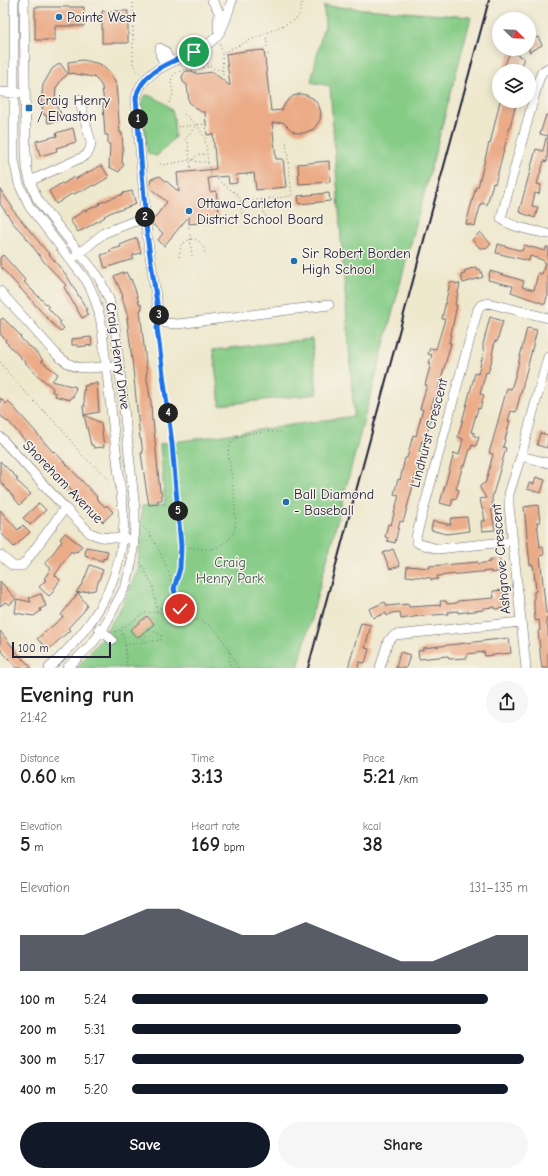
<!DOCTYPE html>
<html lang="en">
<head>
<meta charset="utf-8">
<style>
  :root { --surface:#fff; --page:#f6f6f6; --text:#202124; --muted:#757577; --accent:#111827 }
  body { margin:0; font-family:"Comic Neue",sans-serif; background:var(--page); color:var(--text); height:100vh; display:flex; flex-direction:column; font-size:15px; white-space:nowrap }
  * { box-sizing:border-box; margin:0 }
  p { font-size:13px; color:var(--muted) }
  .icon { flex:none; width:22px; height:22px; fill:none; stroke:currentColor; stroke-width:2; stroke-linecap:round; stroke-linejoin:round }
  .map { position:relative; height:668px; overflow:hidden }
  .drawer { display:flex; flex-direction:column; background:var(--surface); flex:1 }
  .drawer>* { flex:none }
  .needle { width:26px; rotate:113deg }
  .fabs { position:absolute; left:492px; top:12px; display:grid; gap:8px }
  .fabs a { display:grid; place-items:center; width:44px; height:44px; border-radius:50%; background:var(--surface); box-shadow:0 2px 10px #0003; font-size:20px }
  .scale { position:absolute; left:12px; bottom:10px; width:99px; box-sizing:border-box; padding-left:4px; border:2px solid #22223b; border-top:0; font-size:11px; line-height:14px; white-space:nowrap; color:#22223b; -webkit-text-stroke:3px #f7f3e8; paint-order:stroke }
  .pin { position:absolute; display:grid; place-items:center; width:34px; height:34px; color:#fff; margin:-17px; border:2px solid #fff; border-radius:50%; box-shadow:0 1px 4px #0007 }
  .km { position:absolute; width:20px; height:20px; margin:-10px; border-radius:50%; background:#222; color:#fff; font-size:11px; line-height:20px; text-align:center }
  .round { display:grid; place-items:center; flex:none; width:42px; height:42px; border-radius:21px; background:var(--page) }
  .summary { display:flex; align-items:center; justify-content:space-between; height:68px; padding:0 20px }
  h1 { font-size:22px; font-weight:800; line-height:30px }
  .figures { display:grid; grid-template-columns:repeat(3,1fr); gap:6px; height:68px; padding:4px 20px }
  .figures div { display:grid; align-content:center }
  .figures b { font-size:20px; font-weight:800 }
  .figures small { font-size:11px; font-weight:400 }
  .figures p { font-size:11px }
  .chart { height:112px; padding:8px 20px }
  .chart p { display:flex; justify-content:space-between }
  .chart svg { width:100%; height:72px; margin-top:4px; fill:var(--accent); opacity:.7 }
  .primary-button { display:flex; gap:8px; margin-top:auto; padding:8px 20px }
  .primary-button a { flex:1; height:46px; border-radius:24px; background:var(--accent); color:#fff; font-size:16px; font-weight:800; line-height:46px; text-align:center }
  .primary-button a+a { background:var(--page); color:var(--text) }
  ul { padding:0 20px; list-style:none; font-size:13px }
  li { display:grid; grid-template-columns:64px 48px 1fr; align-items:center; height:30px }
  li i { height:10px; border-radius:5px; background:var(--accent) }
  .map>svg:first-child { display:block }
</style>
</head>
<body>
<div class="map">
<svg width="548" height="668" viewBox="0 0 548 668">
  <rect width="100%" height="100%" fill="#f7f3e8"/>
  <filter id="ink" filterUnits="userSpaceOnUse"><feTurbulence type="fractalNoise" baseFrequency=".025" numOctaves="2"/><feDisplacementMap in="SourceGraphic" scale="8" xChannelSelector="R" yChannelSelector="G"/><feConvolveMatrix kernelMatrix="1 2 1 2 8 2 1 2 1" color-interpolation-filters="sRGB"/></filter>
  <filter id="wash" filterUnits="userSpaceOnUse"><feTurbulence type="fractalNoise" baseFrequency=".012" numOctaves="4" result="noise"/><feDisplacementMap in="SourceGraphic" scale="16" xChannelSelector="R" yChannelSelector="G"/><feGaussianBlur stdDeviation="0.9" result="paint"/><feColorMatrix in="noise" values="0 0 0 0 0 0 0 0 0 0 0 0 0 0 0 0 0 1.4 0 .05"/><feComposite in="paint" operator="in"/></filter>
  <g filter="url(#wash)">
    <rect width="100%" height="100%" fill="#eee8cd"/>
    <path fill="#86cc87" stroke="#547761" d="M324,6L471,17L298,668H76L97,644L120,610L138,569L142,506L165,504L160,444L354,416L330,86L311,82L323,29H325Z
      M146,95C152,95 170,105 172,111C175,118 174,129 175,137L157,156L149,154L147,151L142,100Z
      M312,339L317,394L220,405L213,350Z"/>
    <g id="blocks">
      <path fill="#ebab87" d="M35,7H84V26H55V40H35Z
        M102,11H128V43H102Z
        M538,37L542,45L529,52V41Z
        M251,50V51L264,50L271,111L282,110L286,102L293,96L300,94L306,95L314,99L319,106L321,113L320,120L314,129L304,133H297L292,131L283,122L272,123L276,159H283L286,187L256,190L254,173L236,175L237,183L229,184L228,176L208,178L210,192L216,191L220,221L189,224V216L164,246L158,240L163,233L152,224V221L167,202L151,189L150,184L151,179L160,176L179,192L177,173L216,169L213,134L207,135L205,112H201L189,102L187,85L183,82L182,76L186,71H192L197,74L213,72L230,86L226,54Z
        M510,52L524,58L519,71H514L504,67Z
        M83,60L100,64L110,73L116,84L120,133H122L123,148L122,163L124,164L119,172L109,167L110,144H108V135H105L103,105L104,104L102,87L99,82L94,77L75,74V73L69,74L68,62Z
        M60,63L68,74L62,79L56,88L55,100L58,111H60L62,120L48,123L46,115H44L41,102L43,85L52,69Z
        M500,101H512V103L516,104L495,184L493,183L487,205L481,203L475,226L466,224L476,187H478L489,143L490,144Z
        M546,115H548V136L540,134Z
        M73,128L76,142L56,148L57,151L40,156L36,141L57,136L56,133Z
        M546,138H548L547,162L544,161L537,184L541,185L539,194L535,193L532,206L538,207L535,218L519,212L536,149L543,151Z
        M329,161L330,182L299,184L298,164Z
        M100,166H102L109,177L94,186L93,185L83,191L82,190L74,194L73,193L56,204L49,191L62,183L63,184L74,177L75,179Z
        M0,189L13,208L12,209L67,276L87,310H85L88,315L82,318L64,287L66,285L45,263L25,236L11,221H12L0,204Z
        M132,191L136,204L117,211L116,210L104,216L105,217L81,231V230L78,232L70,220L85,210V211L100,204L99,203L123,194V193Z
        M329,193L330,201L299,204L298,196Z
        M480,232L491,244L486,249L483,247L481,249L472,240Z
        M137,238L141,253L133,255V259L105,268L101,255L111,252L110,250L121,247L120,245Z
        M498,244L522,251L524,245L545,251L546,247H548V297H547L545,304L511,292L513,286L488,280L490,271L524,281L522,287L534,290L538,273L542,274L545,262L543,261V260L530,256L529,261L496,253Z
        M3,255L26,281L24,282L49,307L48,308L60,321V324L64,328L60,332L0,266V258Z
        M476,267L477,270L480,269L483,277L463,283L461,275L465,274L464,271Z
        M123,272V274L126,272L130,280L131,279L136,292L139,304H141L142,309L140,310L147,373L146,374L151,402L152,421L153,420L160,492L161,491L162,498V500H158V504L149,505L146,488L141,453H143L141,439H140L133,368L127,318H128L122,297L123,296L114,276Z
        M450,282L460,284L455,305H457L449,343H451L436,398H434L431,408H433L425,442L422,441L419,451L422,452L404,519L403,522L400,521L395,543L387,541L388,538L385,537L388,524L391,525L399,495L394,494L398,479L400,480L405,458H407L413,435L416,436L423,409H420L427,385H425L431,363H429L432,355L428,354L430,348L436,349L445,319H442Z
        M490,317L503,321L497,342L495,341L492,354L493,356L488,373L486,372L480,394L484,395L480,409L478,408L471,432L474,433V436L479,437L476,446L472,445L471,449H470L465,466L463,465L456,489L459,490L456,499L453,498L451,506L440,503L454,453L459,455L463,439L458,437L475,373L478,374L484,351L483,350V344Z
        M3,318L21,336L20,337L29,347L30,346L43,360L41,361L58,374L52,381L76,387L73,397H71L70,400L55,396L56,393L52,392L53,388L37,375L5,341L6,340L0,334V320Z
        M527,328L537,330L516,412L511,411L508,421H510L503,447L506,448L492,498L493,509L491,508L495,530L482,531L481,521H485L483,509H482L480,499L486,498L480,488V486L485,483L486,481L493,454L489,453L492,443L507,388L511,389L516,373Z
        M91,337L92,345L78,347L77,345H72V339Z
        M97,383L99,412L84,415L83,406H85L83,390H85L84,386L88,385V384Z
        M0,398L6,404L8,401L35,431L44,442L53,452L54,451L97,497L96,498L105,507L107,505L111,510L113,512L103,522L96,515L95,517L77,496L61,480L60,477L49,466L48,467L8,421L7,422L0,415Z
        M84,415L101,423L104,447L94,448L93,445H91Z
        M540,433L548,435L547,448L537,445Z
        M0,461L18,479L16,480L31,494L20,505L0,481Z
        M536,477L545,480L541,493L527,489L529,483L534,484Z
        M39,503L46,510L30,525L23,518Z
        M538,505L540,522H537L540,547L543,546L544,555L540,556L546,613H548V618L546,619L548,630V668H542L541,661L538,631L540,630L539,620L536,621L535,619L534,609V592L536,591L535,581L533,565H530L524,507Z
        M0,510L18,530L23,525L30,532L14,547L0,532Z
        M467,517L469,531L446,534L431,530L433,521L451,525L450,520L452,518Z
        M65,533L82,546L77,552L75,551L73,553L71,551L55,575L60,580L54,589L55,590L49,596L39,587L46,580L44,579L51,568L45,564L62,541L60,539Z
        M86,547L108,551L106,559L103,558V561L88,557V556L85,555Z
        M393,549L400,566L390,569L383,553Z
        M500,559L501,571L491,573V571L437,576L438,579L431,580V578L406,576L407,566L430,568L429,566L443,565L478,562V564L490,562V560Z
        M90,565L103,570L95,590L76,593L81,585H82Z
        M0,581L16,599L9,605L6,602L0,606Z
        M503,590L505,608L495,609V607L483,608V610L458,613V611L448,612V614L420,616L401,619L400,612L392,613L387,616L386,613L373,618L369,609L385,602L387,606L408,604L409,607L441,605L440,601H446L447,604L457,603V601L494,598L493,591Z
        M78,593L87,605L84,611L68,628L70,630L68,632L49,649L37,639L63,617L61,615Z
        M41,594L46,606L40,609L41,611L34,616L15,613L17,599L31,602L29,598Z
        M147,616L154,624L137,638L130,630Z
        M361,623L371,625L365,648L369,649L365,663L359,662L358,668H348Z
        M0,631L19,655L32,668H17L0,649Z
        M509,638L511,653L485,656L484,652L467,654V658L449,659L448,656L419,659L418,651L423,650V648Z
        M400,652L410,655L406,668H396Z"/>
    </g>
  </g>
  <g filter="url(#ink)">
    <use href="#blocks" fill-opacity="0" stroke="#69676e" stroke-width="1"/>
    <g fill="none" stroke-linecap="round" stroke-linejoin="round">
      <defs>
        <path id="minor" d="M14,0V160L19,184L29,206L86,280C94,293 98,307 101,322L124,519C123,581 94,627 49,668
          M24,0L26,151L27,168L30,181L37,198L46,211L98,276L109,299L115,326L135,509V528L132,561L126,585L102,631L91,645L67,668
          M212,0L219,12L218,30
          M232,0C228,12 225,27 216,37C194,61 143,61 136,99L147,235L159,317L165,323L178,324L329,305
          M165,65L160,54V48L165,51L170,63
          M548,68L542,72L539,79L501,218C508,227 537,231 548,234
          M0,92L19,93
          M30,181L85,156C90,152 91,148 91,142L79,99
          M76,256L104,233L132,222L141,220
          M0,291L57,355C77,373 88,368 112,366
          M0,437L65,508L90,533L101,537L128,539
          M521,456L548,463
          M513,541L438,549L420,544L417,542L416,537L478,309L481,305L488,303L548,318
          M0,555L13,566H22L27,560L65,508
          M99,628L112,640
          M380,668L388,641L395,635L521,622
          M526,668L509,506V494L521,456L548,357"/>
      </defs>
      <use href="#minor" stroke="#69676e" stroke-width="10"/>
      <path stroke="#69676e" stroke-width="1" stroke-dasharray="1 3" stroke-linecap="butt" d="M133,3V64L138,72L140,73
        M266,34L268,57
        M220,44L222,52
        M201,58L214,69L223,70
        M223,75L222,53L295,20L299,15L303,0
        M169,103C177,91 169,88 172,78C175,68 203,67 211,67
        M184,114L197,125L185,139L188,142L191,170
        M178,127L206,124
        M193,160L197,155L206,154
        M157,162L162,165L190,160L198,162H208L205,138L197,125
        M208,163L211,175L238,195L241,202L242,217
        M262,200L264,213L267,218
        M241,202L292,196L286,140
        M189,227L192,256
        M179,257L181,245L190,239C200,239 204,245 205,254
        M0,362L21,388L59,426L82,455L111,481
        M143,527C156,538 170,573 174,590C176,596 177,605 180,610C187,619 200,619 209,625C223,635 230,653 238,668
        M182,546C191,547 201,550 210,549C219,548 231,540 234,531C239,515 230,470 228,451C233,429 263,433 281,432
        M140,562L153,586L157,612L187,617
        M174,614L179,610
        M121,630L125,645L127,668
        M115,632L130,623L144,613L157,612L167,601L174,589L178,578L182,556L172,444L158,327
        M125,645L161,640V635L151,630C146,633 144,636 143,642
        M229,652L230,668"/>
      <use href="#minor" stroke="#fff" stroke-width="9"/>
      <path stroke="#22223b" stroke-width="2" d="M308,668L489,0"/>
    </g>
  </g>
  <g fill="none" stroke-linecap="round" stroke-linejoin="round" filter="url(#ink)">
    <defs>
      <path id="route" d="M180,609L174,589L180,568L181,546L172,444L157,328L159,317L147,235L136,98C141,71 172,62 194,52"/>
    </defs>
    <use href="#route" stroke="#fff" stroke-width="8"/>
    <use href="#route" stroke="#1a73e8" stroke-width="5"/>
  </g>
  <g fill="#1f6fb2" stroke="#f7f3e8" stroke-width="1.5">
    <circle cx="59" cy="17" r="4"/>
    <rect x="25" y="104" width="8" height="8" rx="2"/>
    <circle cx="189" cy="211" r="4"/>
    <circle cx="294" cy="261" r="4"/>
    <circle cx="286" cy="502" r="4"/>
  </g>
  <g text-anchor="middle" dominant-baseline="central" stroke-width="3" stroke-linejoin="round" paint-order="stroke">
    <g font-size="14" fill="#22223b" stroke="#f7f3e8" text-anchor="start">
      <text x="67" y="17">Pointe West</text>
      <text x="37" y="100">Craig Henry<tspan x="37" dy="16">/ Elvaston</tspan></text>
      <text x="197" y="203">Ottawa-Carleton<tspan x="197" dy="16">District School Board</tspan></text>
      <text x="302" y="253">Sir Robert Borden<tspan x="302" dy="16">High School</tspan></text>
      <text x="294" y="494">Ball Diamond<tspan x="294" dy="16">- Baseball</tspan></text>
    </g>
    <g font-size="14" fill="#22223b" stroke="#f7f3e8">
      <text transform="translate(118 356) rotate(82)">Craig Henry Drive</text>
      <text transform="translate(429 433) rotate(-75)">Lindhurst Crescent</text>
      <text transform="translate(63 482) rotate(46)">Shoreham Avenue</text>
      <text transform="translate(501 559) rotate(-95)">Ashgrove Crescent</text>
    </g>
    <g font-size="14" fill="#405552" stroke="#f7f3e8">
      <text x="230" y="562">Craig<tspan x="230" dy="16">Henry Park</tspan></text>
    </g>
  </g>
</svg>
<div class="fabs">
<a><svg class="needle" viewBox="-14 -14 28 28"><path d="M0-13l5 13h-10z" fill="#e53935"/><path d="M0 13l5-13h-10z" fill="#757577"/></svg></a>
<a><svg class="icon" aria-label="layers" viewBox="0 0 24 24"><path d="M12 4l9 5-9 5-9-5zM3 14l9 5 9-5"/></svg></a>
</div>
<div class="scale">100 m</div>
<div class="pin" style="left:194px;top:52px;background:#1e9e55"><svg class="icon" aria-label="arrive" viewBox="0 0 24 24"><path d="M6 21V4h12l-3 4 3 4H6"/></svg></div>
<div class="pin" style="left:180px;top:609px;background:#d93025"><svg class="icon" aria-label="check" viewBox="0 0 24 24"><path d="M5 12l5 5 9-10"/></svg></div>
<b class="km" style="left:138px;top:119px">1</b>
<b class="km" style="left:145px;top:217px">2</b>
<b class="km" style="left:159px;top:315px">3</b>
<b class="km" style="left:168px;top:413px">4</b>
<b class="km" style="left:178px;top:511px">5</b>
</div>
<section class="drawer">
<div class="summary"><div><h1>Evening run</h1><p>21:42</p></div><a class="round"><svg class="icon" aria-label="share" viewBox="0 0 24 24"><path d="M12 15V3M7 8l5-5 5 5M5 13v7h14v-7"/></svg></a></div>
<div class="figures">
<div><p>Distance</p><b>0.60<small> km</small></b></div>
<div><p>Time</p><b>3:13</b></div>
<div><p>Pace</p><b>5:21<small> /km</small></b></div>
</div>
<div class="figures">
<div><p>Elevation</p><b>5<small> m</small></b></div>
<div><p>Heart rate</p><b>169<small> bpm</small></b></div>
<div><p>kcal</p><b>38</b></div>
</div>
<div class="chart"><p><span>Elevation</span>131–135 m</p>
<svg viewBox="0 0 160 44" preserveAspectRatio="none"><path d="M0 44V22L10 22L20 22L30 14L40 6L50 6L60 14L70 22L80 22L90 14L100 22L110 30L120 38L130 38L140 30L150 22L160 22V44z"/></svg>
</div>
<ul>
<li><b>100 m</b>5:24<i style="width:90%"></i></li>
<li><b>200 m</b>5:31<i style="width:83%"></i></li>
<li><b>300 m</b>5:17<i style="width:99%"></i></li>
<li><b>400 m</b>5:20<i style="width:95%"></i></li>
</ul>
<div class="primary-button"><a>Save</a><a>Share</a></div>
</section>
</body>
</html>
